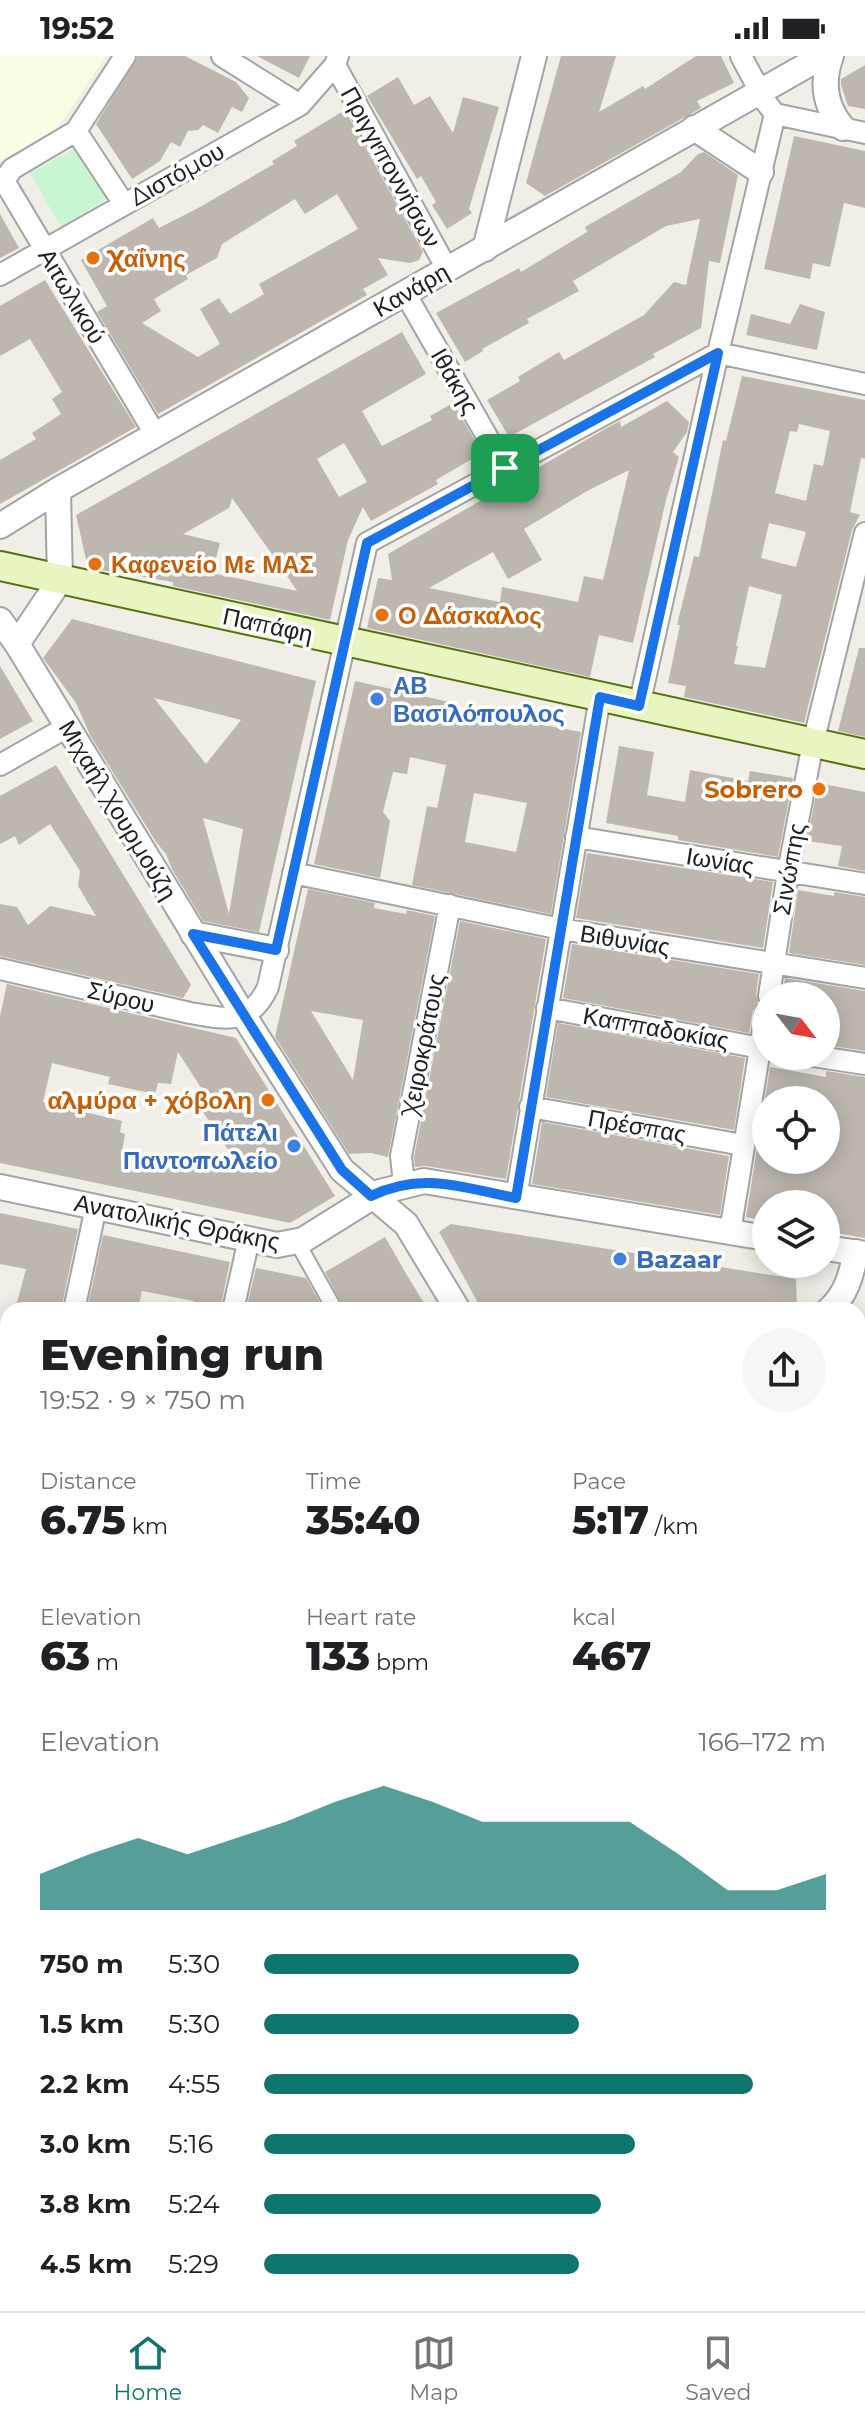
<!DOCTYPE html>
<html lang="en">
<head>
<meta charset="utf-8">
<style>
  :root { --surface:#fff; --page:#f6f6f6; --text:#202124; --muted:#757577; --line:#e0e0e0; --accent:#0f766e }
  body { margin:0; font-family:Montserrat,sans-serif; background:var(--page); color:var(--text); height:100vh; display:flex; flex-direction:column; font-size:30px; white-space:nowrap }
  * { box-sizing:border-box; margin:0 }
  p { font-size:26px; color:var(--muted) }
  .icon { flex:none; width:44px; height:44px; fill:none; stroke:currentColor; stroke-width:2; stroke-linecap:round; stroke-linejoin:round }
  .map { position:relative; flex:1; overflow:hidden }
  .sheet { position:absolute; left:0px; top:1246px; width:866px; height:1010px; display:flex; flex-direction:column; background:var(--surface); border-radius:24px 24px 0 0; box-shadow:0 4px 20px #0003 }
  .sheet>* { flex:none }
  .needle { width:52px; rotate:121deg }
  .controls { position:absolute; left:752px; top:926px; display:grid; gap:16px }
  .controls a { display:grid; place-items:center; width:88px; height:88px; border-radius:50%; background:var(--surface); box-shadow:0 4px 20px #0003; font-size:40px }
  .pin { position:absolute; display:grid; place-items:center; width:68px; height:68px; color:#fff; margin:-34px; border-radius:16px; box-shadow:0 4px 12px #0006 }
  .round { display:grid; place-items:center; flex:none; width:84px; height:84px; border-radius:42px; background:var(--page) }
  .overview { display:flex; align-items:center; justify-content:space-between; height:136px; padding:0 40px }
  h1 { font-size:44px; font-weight:800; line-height:60px }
  .figures { display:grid; grid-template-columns:repeat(3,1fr); gap:12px; height:136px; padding:8px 40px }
  .figures div { display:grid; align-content:center }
  .figures b { font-size:40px; font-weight:800 }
  .figures small { font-size:22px; font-weight:400 }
  .figures p { font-size:22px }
  .chart { height:224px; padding:16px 40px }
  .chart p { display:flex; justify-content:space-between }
  .chart svg { width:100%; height:144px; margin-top:8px; fill:var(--accent); opacity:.7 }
  ul { padding:0 40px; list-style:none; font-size:26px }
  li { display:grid; grid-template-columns:128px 96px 1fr; align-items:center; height:60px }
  li i { height:20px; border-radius:10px; background:var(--accent) }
  .status { display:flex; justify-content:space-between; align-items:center; height:56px; padding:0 40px; background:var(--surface); direction:ltr }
  .status svg { height:22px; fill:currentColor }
  .dock { display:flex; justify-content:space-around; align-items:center; height:112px; border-top:2px solid var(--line); background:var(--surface); font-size:22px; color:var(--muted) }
  .dock a { display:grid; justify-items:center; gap:4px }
  .dock .selected { color:var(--accent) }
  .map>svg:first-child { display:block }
</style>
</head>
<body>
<div class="status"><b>19:52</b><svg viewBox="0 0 49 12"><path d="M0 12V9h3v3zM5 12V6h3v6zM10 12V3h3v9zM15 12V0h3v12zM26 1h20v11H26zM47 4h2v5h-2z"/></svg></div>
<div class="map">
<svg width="865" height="2255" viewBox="0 0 865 2255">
  <rect width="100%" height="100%" fill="#f0eee7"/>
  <path fill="#f8fde3" d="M0,0H106L57,73L0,105Z
    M865,1356V1543L858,1542V1395Z
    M0,1919L8,1920V2012L0,2011Z"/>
  <path fill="#c8f6d3" d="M76,92L108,142L61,171L30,117Z"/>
  <path fill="#bdb7b0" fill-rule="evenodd" d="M138,0H185L236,26L249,42L242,56L232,51L218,77L203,69L198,74L188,75L180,91L171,86L160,105L132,123L96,68Z
    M257,0H310L299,22Z
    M561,0H616L599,56L643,30L645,33L696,0H721L734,27L697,45L701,52L545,140L526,127Z
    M865,9V53L848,50L841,29V23Z
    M398,21L414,49L430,40L453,77L463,41L499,51L469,153L472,157L447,173L432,149L436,146L421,120L417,123L367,40Z
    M345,54L423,196L419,204L410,207L378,202L388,219L363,233L367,239L158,358L97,256L107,250L81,204L153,162L159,172L200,151L274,108L272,105L297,90L294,85ZM337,138L358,173L259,228L264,238L230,258L219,242L200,253L220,288L198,301L142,267L161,255L154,243L188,223L186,219L217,202L222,188L295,143L305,158Z
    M794,80L865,95V152L844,147L830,211L813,207L810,223L764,213Z
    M704,96L738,119L720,207L709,205L701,272L653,298L655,301L509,381L487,344L520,325L518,321L559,296L564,304L644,259L674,226L686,229L700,163L666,170L573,225L579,235L527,263L529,267L482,293L483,295L465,306L436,257L519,212L521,216L587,176L585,171L681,116L698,98Z
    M0,158L19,192L0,202Z
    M45,224L136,371L0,448V404L36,383L32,377L61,358L52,343L62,336L30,283L0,300V250Z
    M800,248L825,256L817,294L746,279L751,258L790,268Z
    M402,276L426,318L362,355L382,390L432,364L430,360L453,347L482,397L436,424L438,428L371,465L363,451L348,484L330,564L173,530V526L88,512L76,459ZM344,387L367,426L339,441L317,403ZM232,442L284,515L297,535L212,517L220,487L183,478L229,452Z
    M742,320L865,344V403L861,402L850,456L860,459L852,474L804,667L684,641L686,630L668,627L680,569H677L694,500L699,501L723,384L726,385ZM799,368L830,375L823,410L814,408L806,445L775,437L790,375L797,376ZM769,467L806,476L796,511L761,502ZM749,530L782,539L765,612L734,608L738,590H736Z
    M667,345L689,366L687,376L673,396L679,401L666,444L633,587L599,579L590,621L367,572L378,522L392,524L388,498L605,373L620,365L621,371ZM629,414L603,524L584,520L578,546L502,531L500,546L429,532L493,496L508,523L542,504L524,473L587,435Z
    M72,563L316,625L259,876L203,865L172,813L166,798L156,786L90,679L76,647L43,602ZM154,642L210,656L241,664L206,708ZM203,762L243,773L229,858Z
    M859,592H865V681L838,675Z
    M0,610L33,665L0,683Z
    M355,625L454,647L453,652L581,676L551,858L412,829L427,750L437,752L446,709L410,701L407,718L393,716L383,756L390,765L380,822L314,808ZM474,737L527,747L516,796L465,786Z
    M619,690L654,696L647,739L685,746L690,714L748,725L750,715L793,722L778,801L678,784V780L606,767Z
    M56,709L191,929L183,942L0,900V848L17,851L28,869L50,850L96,860L78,830L80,815L50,768L19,789L15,780L0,788V740Z
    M818,727L865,736V815L838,810L842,790L807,785Z
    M587,797L773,826L763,892L576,862Z
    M308,833L375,847L374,852L406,858L407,854L435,860L388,1101L371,1097L349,1098L275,981ZM311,955L363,964L353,1024Z
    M798,834L834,840V836L865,841V909L789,897Z
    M460,865L546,883L506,1123L426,1110L415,1111L414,1101Z
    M572,888L759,918L756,938L758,946L753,954L749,977L563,942Z
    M785,922L865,935V995L826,989V940H782Z
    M7,928L236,982L335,1140L290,1167L0,1107V960ZM178,996L207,1041L197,1047L235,1104L209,1099L207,1109L176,1102L175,1106L122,1096L125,1078L120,1076L122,1065L43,1046L52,1007L110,1021L108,1028L155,1038L158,1027L171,1028Z
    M558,967L745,1002L734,1074L546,1041Z
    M770,1011L826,1021V1015L865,1021V1182L826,1175V1148H766V1165L746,1161ZM766,1044H826V1104H766Z
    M542,1066L729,1100L720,1159L532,1128Z
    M0,1157L78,1173L61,1254H15L26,1213L0,1208Z
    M451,1168L796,1223L797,1254H482L439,1176Z
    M103,1179L230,1206L220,1254H192L194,1245L142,1235L138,1254H87Z
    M385,1181L404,1214L428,1254H345L325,1216Z
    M256,1212L306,1222L324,1254H246Z"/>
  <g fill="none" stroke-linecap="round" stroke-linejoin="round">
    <defs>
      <path id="pedestrian" d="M297,1186L335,1254
        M858,1304L865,1287"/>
      <path id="minor" d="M125,0L76,75L12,113L6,122V128L155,378
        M222,0L300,49
        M741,0L765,45L775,58L865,77
        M335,9L447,213
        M76,75L124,148
        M0,219L300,49L335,9L338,0
        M405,237L505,412
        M639,650L718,297L775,58
        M0,709L67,671
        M576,781L865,828
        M293,817L561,873L865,922
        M0,913L190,957C226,963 250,970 268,931L367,487L718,297L865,328
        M769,940L788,816L813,687L865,477
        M547,952L766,993
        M813,1000L865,1008
        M530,1051L743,1089
        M404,1128L401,1100L450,849
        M516,1142L600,641
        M730,1176L766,956
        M74,1254L96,1151
        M233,1254L249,1183
        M0,1405L8,1406
        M858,1552L865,1553
        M0,1597L8,1559
        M0,1619L8,1621
        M858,1718L865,1719
        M858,1853L865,1854
        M0,2036L8,2037
        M858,2078L865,2030
        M0,2187L8,2189
        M858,2209L865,2210
        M377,2248L420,2255
        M194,2255L195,2248
        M354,2255L355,2248
        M490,2255L491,2248
        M578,2255L579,2248
        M676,2255L677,2248
        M832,2255L833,2248"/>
      <path id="tertiary" d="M831,0C821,27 825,51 843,72
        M694,72L761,116
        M485,193L534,0
        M0,470L58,434L823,0
        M0,564L17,588L244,960L342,1114L406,1168L458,1254
        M17,588L60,524L58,434
        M193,878L276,894
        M0,1131L277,1189L303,1184L380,1136L424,1125L766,1182
        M826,1192L865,1198
        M829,1254C847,1238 851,1219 856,1196
        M0,1755L8,1751
        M0,1892L8,1893
        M858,2021L865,2022"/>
      <path id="secondary" d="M0,510L865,698"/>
    </defs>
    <use href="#pedestrian" stroke="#a4a4a4" stroke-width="18"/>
    <use href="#minor" stroke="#a4a4a4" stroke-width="24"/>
    <use href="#tertiary" stroke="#a4a4a4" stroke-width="28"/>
    <use href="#secondary" stroke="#55700d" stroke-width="32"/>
    <use href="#pedestrian" stroke="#fff" stroke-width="14"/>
    <use href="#minor" stroke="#fff" stroke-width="20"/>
    <use href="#tertiary" stroke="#fff" stroke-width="24"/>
    <use href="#secondary" stroke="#e9f5c0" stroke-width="28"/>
  </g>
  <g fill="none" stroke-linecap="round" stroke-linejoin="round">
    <defs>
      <path id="route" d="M718,297L639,650L600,641L516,1142C463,1132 423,1115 371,1140L342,1114L193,878L276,894L367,487Z"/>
    </defs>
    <use href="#route" stroke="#fff" stroke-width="16"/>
    <use href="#route" stroke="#1a73e8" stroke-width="10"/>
  </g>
  <g fill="#e8710a" stroke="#fff" stroke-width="3">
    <circle cx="93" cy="202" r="8"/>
    <circle cx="95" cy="508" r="8"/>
    <circle cx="382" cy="559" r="8"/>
    <circle cx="819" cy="733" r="8"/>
    <circle cx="268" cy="1044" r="8"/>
  </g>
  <g fill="#3f7fe0" stroke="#fff" stroke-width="3">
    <circle cx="377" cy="643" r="8"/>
    <circle cx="294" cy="1090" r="8"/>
    <circle cx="620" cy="1203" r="8"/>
  </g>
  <g text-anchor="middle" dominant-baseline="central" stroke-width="7" stroke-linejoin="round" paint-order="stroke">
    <g font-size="24" fill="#202020" stroke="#fff">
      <text transform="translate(391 111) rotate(61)">Πριγγιποννήσων</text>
      <text transform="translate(177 118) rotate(-29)">Διστόμου</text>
      <text transform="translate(411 234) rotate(-30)">Κανάρη</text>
      <text transform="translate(72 240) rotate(59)">Αιτωλικού</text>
      <text transform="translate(455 325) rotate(60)">Ιθάκης</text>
      <text transform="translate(268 569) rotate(12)">Παπάφη</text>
      <text transform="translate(118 754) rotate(59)">Μιχαήλ Χουρμούζη</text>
      <text transform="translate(720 805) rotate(9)">Ιωνίας</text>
      <text transform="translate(789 813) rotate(-80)">Σινώπης</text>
      <text transform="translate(625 884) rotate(9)">Βιθυνίας</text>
      <text transform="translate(121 941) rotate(13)">Σύρου</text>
      <text transform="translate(656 972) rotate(10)">Καππαδοκίας</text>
      <text transform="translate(423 988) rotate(-79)">Χειροκράτους</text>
      <text transform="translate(637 1070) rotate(10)">Πρέσπας</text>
      <text transform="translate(177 1166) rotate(11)">Ανατολικής Θράκης</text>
    </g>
    <g font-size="24" font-weight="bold" fill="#c56008" stroke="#fff" text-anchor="start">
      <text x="109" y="202">Χαΐνης</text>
      <text x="111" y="508">Καφενείο Με ΜΑΣ</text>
      <text x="398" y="559">Ο Δάσκαλος</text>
      <text x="803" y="733" text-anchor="end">Sobrero</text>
      <text x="252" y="1044" text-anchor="end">αλμύρα + χόβολη</text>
    </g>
    <g font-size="24" font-weight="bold" fill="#366cbe" stroke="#fff" text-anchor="start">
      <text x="393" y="629">ΑΒ<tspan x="393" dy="28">Βασιλόπουλος</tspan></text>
      <text x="278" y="1076" text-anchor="end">Πάτελι<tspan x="278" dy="28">Παντοπωλείο</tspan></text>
      <text x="636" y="1203">Bazaar</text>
    </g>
  </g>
</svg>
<div class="controls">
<a><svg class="needle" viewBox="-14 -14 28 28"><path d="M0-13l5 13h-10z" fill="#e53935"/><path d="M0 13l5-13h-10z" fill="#757577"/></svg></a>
<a><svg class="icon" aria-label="locate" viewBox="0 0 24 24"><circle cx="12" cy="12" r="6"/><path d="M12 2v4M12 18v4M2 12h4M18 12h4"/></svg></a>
<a><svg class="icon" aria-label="layers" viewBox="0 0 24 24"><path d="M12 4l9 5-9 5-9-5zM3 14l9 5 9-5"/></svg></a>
</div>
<div class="pin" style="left:505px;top:412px;background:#1e9e55"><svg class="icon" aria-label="arrive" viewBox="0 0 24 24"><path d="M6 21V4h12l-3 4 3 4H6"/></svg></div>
<section class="sheet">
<div class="overview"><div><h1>Evening run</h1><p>19:52 · 9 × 750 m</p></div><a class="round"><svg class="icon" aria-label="share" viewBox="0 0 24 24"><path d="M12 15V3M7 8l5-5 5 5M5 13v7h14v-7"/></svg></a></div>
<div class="figures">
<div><p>Distance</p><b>6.75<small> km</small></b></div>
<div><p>Time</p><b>35:40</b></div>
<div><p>Pace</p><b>5:17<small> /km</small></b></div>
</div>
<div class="figures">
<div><p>Elevation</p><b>63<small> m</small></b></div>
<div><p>Heart rate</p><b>133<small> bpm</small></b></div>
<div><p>kcal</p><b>467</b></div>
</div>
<div class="chart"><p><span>Elevation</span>166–172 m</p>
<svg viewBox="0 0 160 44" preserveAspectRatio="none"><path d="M0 44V33L10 27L20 22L30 27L40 22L50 17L60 11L70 6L80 11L90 17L100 17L110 17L120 17L130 27L140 38L150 38L160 33V44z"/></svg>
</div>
<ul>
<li><b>750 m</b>5:30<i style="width:56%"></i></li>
<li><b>1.5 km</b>5:30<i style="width:56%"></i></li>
<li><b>2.2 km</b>4:55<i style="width:87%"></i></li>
<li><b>3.0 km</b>5:16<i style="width:66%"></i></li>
<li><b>3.8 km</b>5:24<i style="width:60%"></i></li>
<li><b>4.5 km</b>5:29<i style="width:56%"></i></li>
</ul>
</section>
</div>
<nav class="dock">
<a class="selected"><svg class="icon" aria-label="home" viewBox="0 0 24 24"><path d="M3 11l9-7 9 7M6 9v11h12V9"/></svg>Home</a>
<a><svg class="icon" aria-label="map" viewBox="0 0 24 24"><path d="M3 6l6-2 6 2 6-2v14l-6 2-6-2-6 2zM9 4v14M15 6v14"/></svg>Map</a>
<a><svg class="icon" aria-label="saved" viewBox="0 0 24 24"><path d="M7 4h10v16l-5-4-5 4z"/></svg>Saved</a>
</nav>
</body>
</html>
